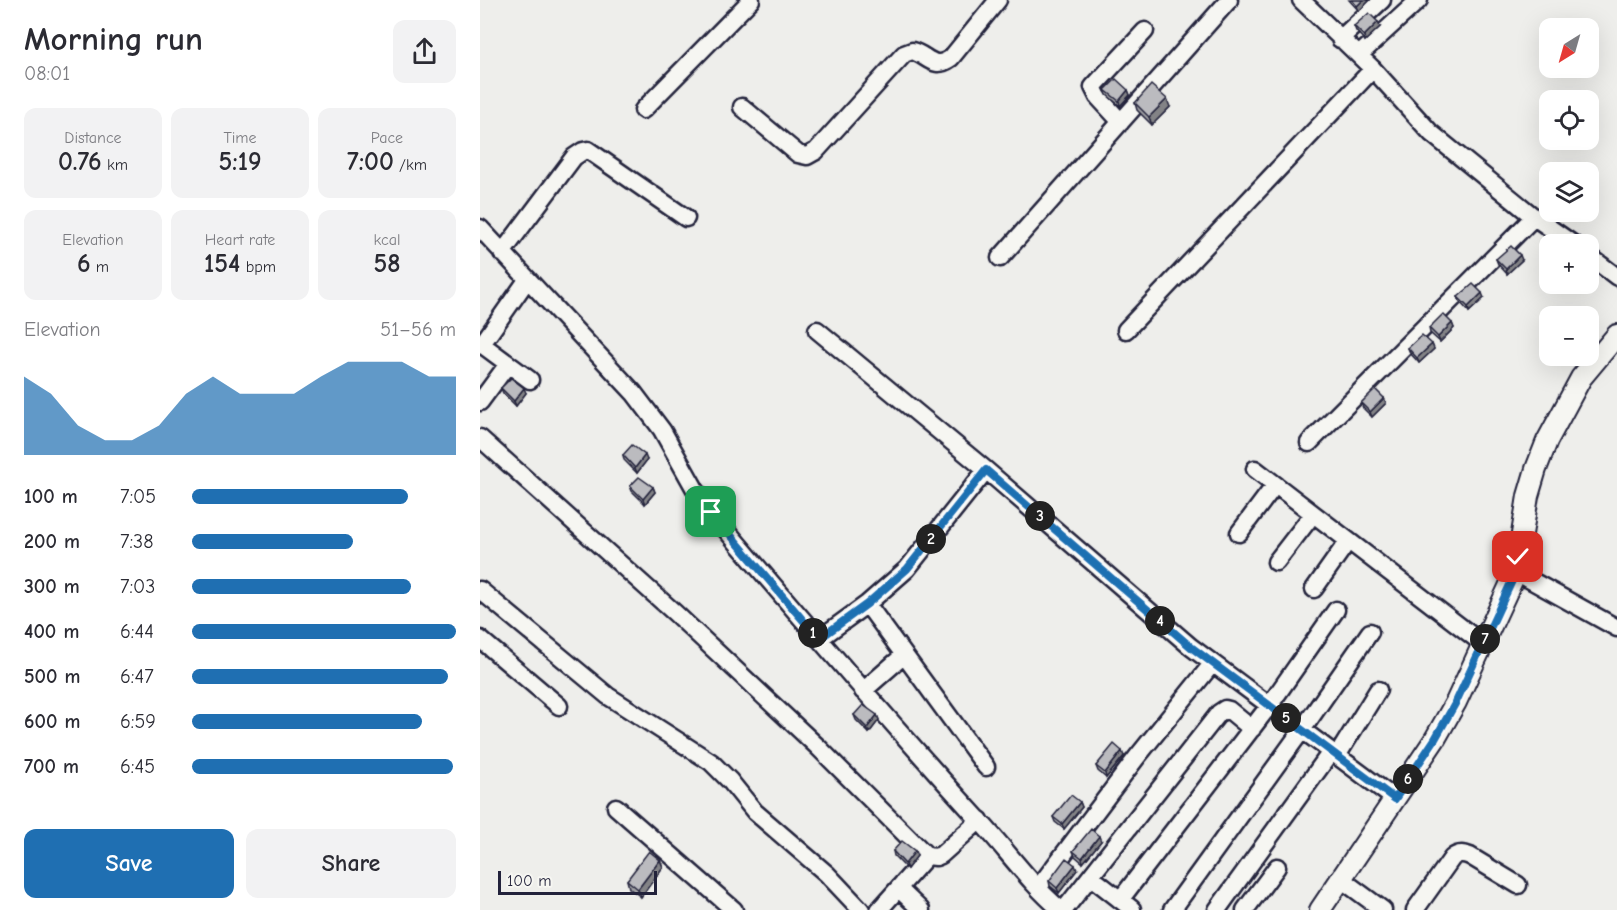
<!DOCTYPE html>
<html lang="en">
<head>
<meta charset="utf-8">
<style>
  :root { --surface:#fff; --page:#f2f2f3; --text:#2b2b33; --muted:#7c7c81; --accent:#1f6fb2 }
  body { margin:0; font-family:"Comic Neue",sans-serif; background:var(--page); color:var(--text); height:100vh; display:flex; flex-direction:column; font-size:22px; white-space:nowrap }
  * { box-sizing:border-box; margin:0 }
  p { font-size:20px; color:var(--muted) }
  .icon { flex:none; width:33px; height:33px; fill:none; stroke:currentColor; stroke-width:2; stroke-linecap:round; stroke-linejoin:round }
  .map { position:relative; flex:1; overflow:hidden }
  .sheet { display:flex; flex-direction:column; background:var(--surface); width:480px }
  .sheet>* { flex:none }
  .needle { width:39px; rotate:217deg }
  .controls { position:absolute; left:1059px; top:18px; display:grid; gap:12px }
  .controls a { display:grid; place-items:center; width:60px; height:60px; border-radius:12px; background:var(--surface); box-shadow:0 6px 24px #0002; font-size:30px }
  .scale { position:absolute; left:18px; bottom:15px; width:159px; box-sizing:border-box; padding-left:6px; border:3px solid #22223b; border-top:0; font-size:16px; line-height:21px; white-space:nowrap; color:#22223b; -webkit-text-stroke:4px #f6f6f2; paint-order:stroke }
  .pin { position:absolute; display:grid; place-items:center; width:51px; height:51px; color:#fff; margin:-26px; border-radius:12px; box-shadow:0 3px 9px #0006 }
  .km { position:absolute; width:30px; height:30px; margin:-15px; border-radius:50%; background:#222; color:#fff; font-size:16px; line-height:30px; text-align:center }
  .round { display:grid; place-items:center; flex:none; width:63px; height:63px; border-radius:12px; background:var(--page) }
  .head { display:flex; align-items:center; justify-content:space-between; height:102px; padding:0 24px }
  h1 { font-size:33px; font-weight:700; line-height:45px }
  .figures { display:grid; grid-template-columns:repeat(3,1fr); gap:9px; height:102px; padding:6px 24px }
  .figures div { display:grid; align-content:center; border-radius:12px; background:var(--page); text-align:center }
  .figures b { font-size:26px; font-weight:700 }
  .figures small { font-size:16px; font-weight:400 }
  .figures p { font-size:16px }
  .chart { height:168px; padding:12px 24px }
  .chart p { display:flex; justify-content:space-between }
  .chart svg { width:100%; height:108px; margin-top:6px; fill:var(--accent); opacity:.7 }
  .action { display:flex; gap:12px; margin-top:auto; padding:12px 24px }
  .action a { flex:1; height:69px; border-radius:12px; background:var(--accent); color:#fff; font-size:24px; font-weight:700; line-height:69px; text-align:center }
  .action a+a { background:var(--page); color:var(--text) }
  ul { padding:0 24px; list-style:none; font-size:20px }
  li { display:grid; grid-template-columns:96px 72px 1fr; align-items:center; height:45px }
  li i { height:15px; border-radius:8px; background:var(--accent) }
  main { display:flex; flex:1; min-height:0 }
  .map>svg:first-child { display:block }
</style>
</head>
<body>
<main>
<section class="sheet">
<div class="head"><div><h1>Morning run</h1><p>08:01</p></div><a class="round"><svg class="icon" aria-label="share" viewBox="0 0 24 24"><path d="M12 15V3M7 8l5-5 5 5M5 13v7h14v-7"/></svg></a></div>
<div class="figures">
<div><p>Distance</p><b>0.76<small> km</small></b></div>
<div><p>Time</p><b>5:19</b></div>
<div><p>Pace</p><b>7:00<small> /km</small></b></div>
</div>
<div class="figures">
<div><p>Elevation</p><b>6<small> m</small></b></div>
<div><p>Heart rate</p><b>154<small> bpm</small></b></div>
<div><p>kcal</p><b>58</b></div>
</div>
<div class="chart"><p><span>Elevation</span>51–56 m</p>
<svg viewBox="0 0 160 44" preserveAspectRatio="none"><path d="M0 44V12L10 19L20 32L30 38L40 38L50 32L60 19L70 12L80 19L90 19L100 19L110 12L120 6L130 6L140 6L150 12L160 12V44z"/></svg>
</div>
<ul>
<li><b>100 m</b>7:05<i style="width:82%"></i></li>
<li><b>200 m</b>7:38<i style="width:61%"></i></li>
<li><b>300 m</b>7:03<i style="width:83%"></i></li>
<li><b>400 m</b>6:44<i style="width:100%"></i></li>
<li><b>500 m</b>6:47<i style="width:97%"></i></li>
<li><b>600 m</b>6:59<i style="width:87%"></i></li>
<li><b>700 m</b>6:45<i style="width:99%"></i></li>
</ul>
<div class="action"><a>Save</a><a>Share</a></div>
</section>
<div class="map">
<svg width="1137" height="910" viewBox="0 0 1137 910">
  <rect width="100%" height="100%" fill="#eeeeeb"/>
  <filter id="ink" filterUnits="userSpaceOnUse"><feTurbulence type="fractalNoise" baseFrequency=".0167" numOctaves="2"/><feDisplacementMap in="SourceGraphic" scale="12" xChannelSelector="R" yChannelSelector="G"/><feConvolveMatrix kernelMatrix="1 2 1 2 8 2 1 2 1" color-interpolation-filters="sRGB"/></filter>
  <g filter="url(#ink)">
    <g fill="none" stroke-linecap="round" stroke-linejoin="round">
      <defs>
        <path id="minor" d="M821,0L893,69L951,133L1054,217L1093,244
          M860,39L902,0
          M879,55L939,0
          M262,107L318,154L327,156L336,151L424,54L432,51C448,55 453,71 471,58L518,0
          M163,110L271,0
          M641,122L618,97L613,87L665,31
          M0,228L154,393L182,430L215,489L231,512C318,615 406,718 498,819C526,849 549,883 581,910
          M22,253L94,157L103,151L108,150L206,218
          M1108,255L1137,277
          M520,258L749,0
          M337,330L506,470L711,647L915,799
          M646,330L893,69
          M0,343L50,380
          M2,344L47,280
          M0,402L28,364
          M0,438L195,613L338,747L447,856L456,857L461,855L500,820
          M829,443L1054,217
          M775,469L1003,644
          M759,533L795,485
          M796,562L833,514
          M1036,572L1137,628
          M834,589L868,541
          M0,590L128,696L231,762L250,781L275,812L347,874L381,910
          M387,604L506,767
          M0,639L79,706
          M339,639L387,604L427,569L506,470
          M383,691L424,655
          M857,756L898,690
          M136,807L254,910
          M611,877L652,909
          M861,879L903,910
          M558,888L657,757L732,664
          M419,889L441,910
          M640,900L789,706L856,610
          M399,910L447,856
          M584,910L739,713L745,709L749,710L772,729
          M692,910L822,730L890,632
          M737,910L851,752
          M765,910L797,867
          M935,910L972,858C978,853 983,853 990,856L1038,885"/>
        <path id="major" d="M840,910L955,739L976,702L1036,572L1048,496L1056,469L1067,441L1101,378L1137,335"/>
      </defs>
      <use href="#minor" stroke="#22223b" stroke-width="21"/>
      <use href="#major" stroke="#22223b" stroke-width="24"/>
      <use href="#minor" stroke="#f6f6f2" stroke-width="16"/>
      <use href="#major" stroke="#f6f6f2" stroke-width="20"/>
    </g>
    <path fill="#a1a1a4" stroke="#22223b" stroke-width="1.5" d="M869,0H890L879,11Z
      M874,26L900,27L885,41L876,31Z
      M625,90H648L650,95L640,106L627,95Z
      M655,103L690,107L672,125L657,110Z
      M1016,259L1042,260L1027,274L1018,264Z
      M978,297L1004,298L989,312L980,302Z
      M972,323L974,328L960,342L950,333L949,328Z
      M952,344L954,349L939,363L930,353L928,348Z
      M21,388L46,393L36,406L23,393Z
      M904,398L906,403L892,417L883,408L881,403Z
      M143,455L167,460L157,473L144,460Z
      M150,486L173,487L175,492L165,504L152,491Z
      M374,715H397L399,720L389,733L376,720Z
      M644,756L626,778L618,771L616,766Z
      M600,802L602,807L584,829L575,822L573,817Z
      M621,841L603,863L595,856L593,851Z
      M413,851L437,856L427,869L414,856Z
      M180,860L183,867L161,897L149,888L147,880Z
      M597,870L579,893L570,886L569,881Z"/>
    <path fill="#838386" stroke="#22223b" stroke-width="1.5" d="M883,0H890L879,11L877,6Z
      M898,22L900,27L885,41L884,36Z
      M648,90L650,95L640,106L639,101Z
      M687,99L690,107L672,125L669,117Z
      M1040,255L1042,260L1027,274L1026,269Z
      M1002,293L1004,298L989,312L988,307Z
      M972,323L974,328L960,342L958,337Z
      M952,344L954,349L939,363L937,358Z
      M44,388L46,393L36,406L34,401Z
      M904,398L906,403L892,417L890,412Z
      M165,455L167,460L157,473L155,468Z
      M173,487L175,492L165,504L163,499Z
      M397,715L399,720L389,733L387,728Z
      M642,751L644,756L626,778L625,773Z
      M600,802L602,807L584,829L582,824Z
      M619,836L621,841L603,863L602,858Z
      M435,851L437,856L427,869L425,864Z
      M180,860L183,867L161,897L158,889Z
      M595,865L597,870L579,893L577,888Z"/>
    <path fill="#bbbbbf" stroke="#22223b" stroke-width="1.5" d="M872,0H883L877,6Z
      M889,13L898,22L884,36L874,26Z
      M636,79L648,90L639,101L625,90Z
      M671,85L687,99L669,117L655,103Z
      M1031,246L1040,255L1026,269L1016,259Z
      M993,284L1002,293L988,307L978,297Z
      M963,314L972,323L958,337L949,328Z
      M942,335L952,344L937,358L928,348Z
      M31,378L44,388L34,401L21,388Z
      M895,389L904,398L890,412L881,403Z
      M152,445L165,455L155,468L143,455Z
      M159,477L173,487L163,499L150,486Z
      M383,705L397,715L387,728L374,715Z
      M634,744L642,751L625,773L616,766Z
      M591,795L600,802L582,824L573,817Z
      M611,829L619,836L602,858L593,851Z
      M422,841L435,851L425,864L413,851Z
      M169,851L180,860L158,889L147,880Z
      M586,858L595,865L577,888L569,881Z"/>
  </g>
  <g fill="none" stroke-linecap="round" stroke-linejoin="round" filter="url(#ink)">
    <defs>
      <path id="route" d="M231,512L339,639L387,604L427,569L506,470L711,647L915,799L955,739L976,702L1036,572L1038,557"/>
    </defs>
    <use href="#route" stroke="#fff" stroke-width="12"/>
    <use href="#route" stroke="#1f6fb2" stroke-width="8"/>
  </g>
</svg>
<div class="controls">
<a><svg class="needle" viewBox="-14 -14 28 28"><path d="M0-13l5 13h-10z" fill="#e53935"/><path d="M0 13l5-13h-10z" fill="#7c7c81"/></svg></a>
<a><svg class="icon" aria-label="locate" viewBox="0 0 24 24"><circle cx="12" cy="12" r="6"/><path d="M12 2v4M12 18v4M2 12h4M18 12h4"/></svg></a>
<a><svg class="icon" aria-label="layers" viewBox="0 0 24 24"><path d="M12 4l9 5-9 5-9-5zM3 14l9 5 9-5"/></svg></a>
<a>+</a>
<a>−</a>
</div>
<div class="scale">100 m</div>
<div class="pin" style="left:231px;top:512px;background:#1e9e55"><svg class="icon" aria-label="arrive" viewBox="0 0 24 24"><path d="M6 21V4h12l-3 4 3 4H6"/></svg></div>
<div class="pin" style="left:1038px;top:557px;background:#d93025"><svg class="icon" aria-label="check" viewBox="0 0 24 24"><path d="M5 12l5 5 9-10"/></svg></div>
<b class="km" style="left:333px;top:633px">1</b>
<b class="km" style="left:451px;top:539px">2</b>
<b class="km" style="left:560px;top:516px">3</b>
<b class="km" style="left:680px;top:621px">4</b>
<b class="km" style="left:806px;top:718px">5</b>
<b class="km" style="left:928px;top:779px">6</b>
<b class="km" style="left:1005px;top:639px">7</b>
</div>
</main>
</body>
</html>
